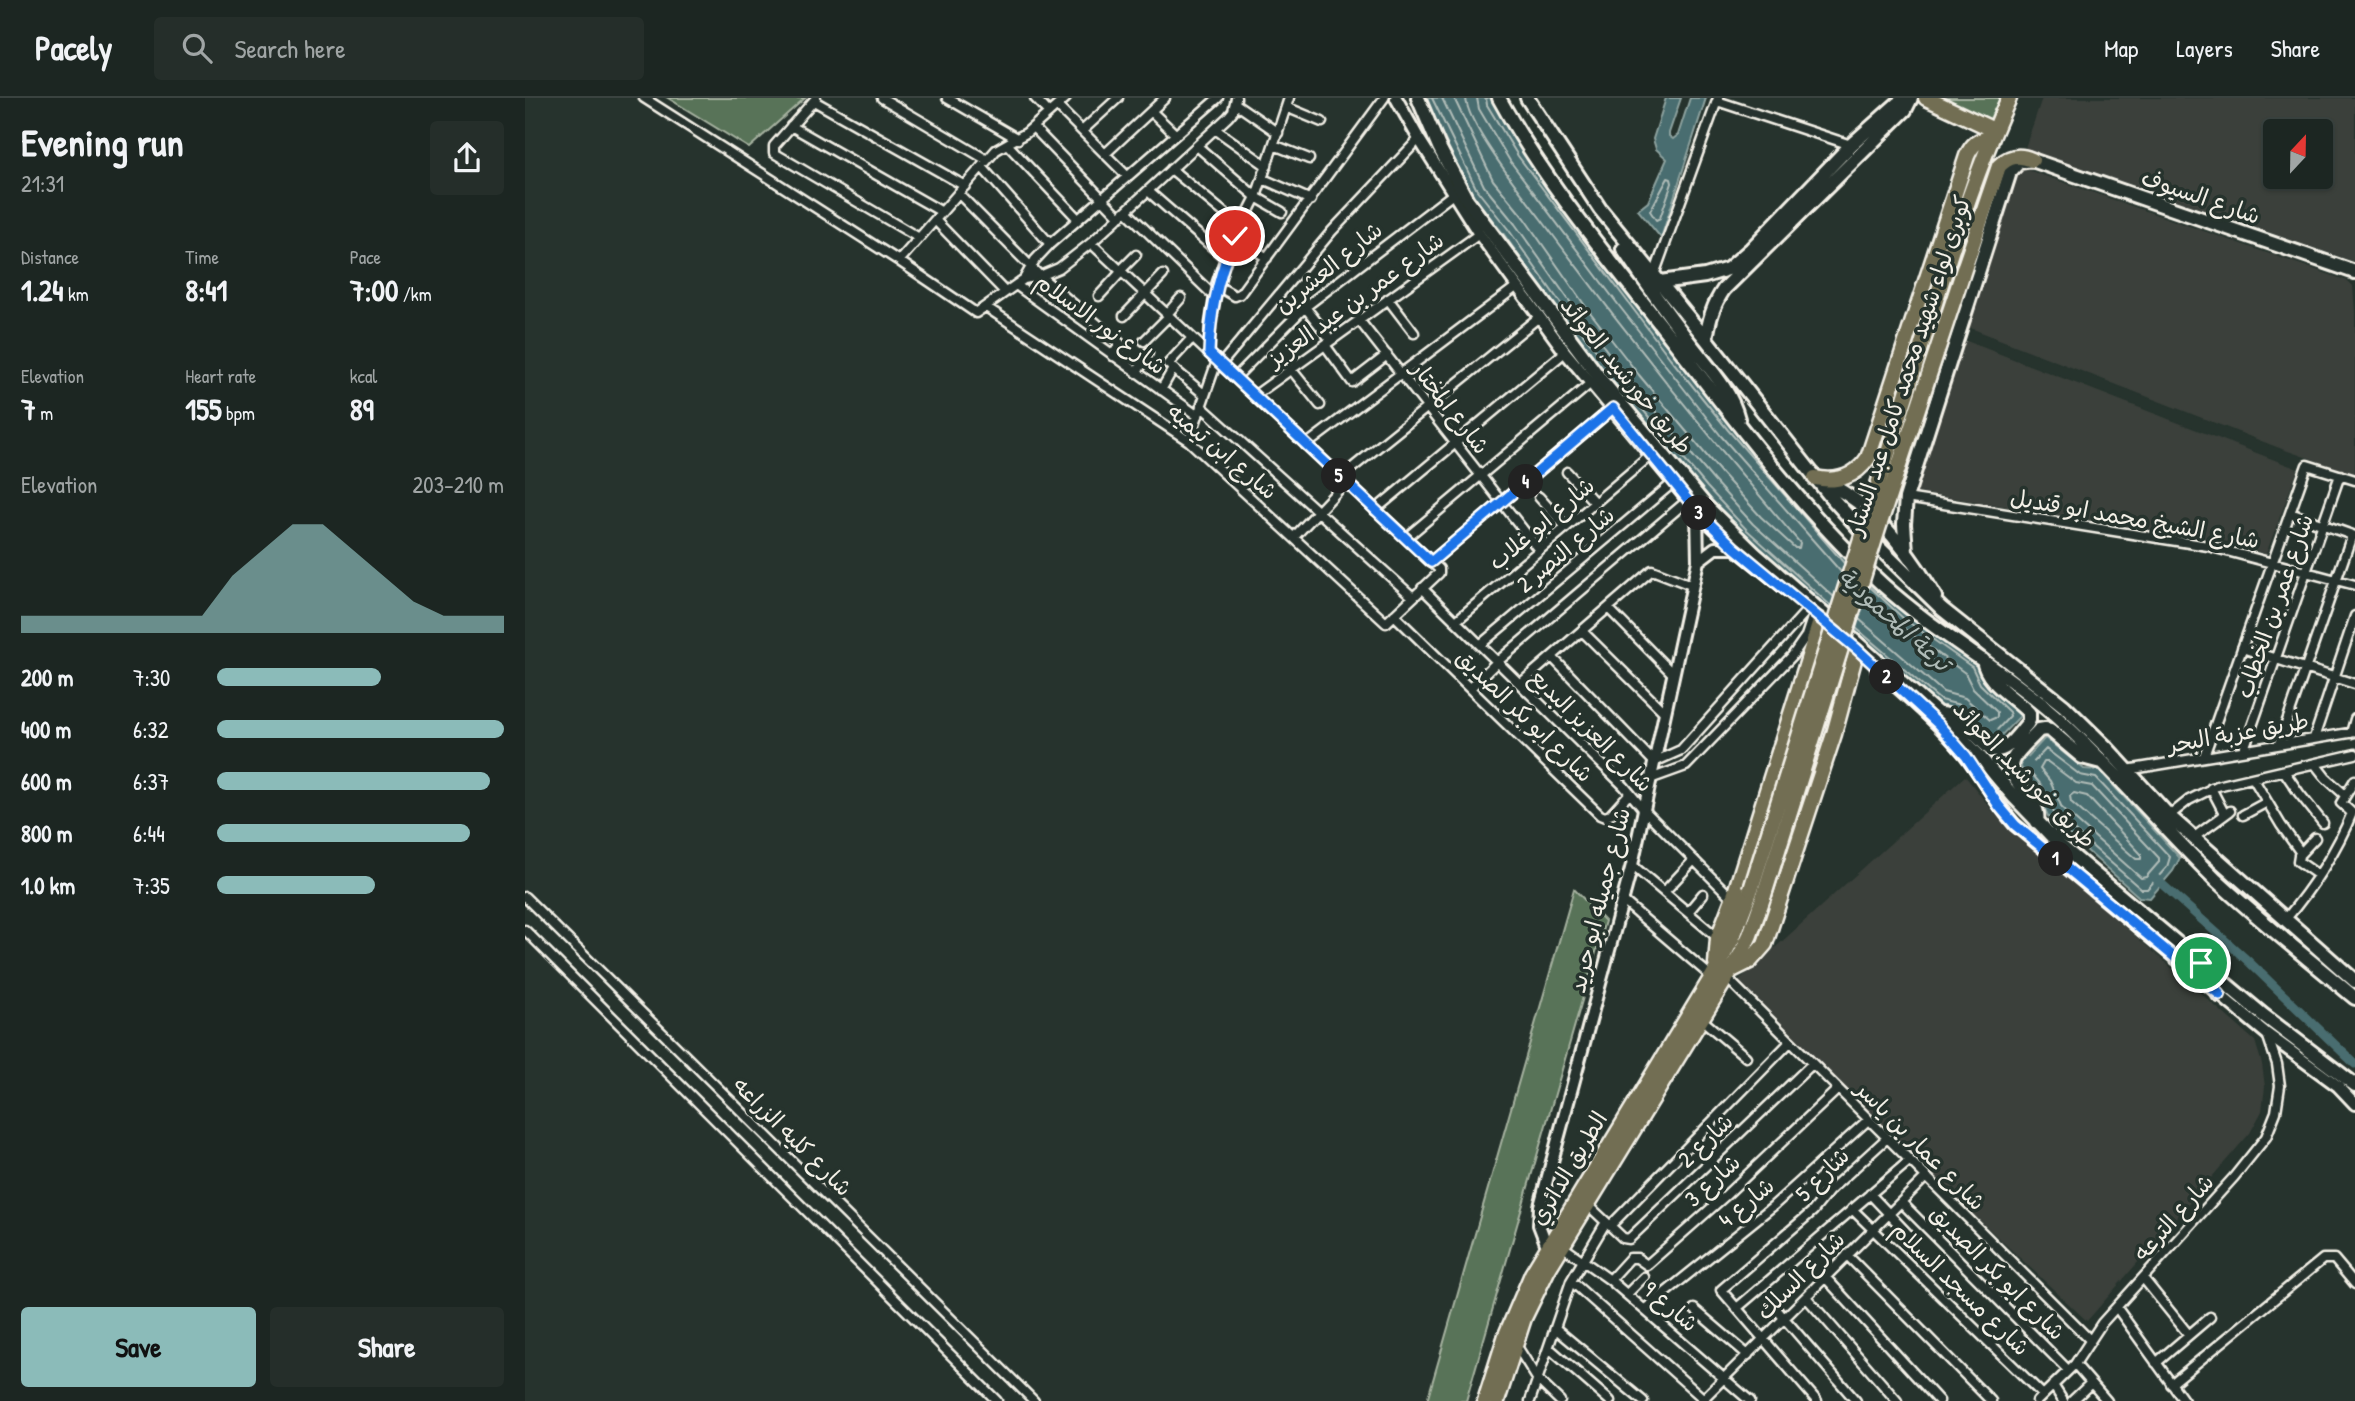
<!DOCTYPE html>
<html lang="en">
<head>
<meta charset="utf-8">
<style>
  :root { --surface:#1c2622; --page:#252e2a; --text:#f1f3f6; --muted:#a0a5a5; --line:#3a4340; --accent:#8bbbb9 }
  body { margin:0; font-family:"Patrick Hand","Playpen Sans Arabic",sans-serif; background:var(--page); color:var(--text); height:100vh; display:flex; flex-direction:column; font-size:26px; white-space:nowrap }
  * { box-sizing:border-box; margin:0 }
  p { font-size:23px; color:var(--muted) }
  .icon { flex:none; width:38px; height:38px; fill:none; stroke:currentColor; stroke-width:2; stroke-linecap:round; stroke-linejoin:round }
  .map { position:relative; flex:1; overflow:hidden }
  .sheet { display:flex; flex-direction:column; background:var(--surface); width:525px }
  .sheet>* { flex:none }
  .needle { width:46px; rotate:22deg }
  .buttons { position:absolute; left:1738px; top:21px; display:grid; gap:14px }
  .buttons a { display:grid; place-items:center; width:70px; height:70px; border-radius:7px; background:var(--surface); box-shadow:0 2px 5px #0004,0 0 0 2px var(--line); font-size:35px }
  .pin { position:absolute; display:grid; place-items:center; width:60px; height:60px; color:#fff; margin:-30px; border:4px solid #fff; border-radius:50%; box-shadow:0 2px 7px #0007 }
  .km { position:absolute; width:35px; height:35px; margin:-18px; border-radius:50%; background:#222; color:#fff; font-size:19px; line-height:35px; text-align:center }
  .round { display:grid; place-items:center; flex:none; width:74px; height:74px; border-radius:7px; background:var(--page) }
  .head { display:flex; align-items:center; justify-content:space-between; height:119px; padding:0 21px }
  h1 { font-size:38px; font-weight:700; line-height:52px }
  .stats { display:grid; grid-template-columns:repeat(3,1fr); gap:10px; height:119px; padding:7px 21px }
  .stats div { display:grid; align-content:center }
  .stats b { font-size:30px; font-weight:700 }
  .stats small { font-size:19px; font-weight:400 }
  .stats p { font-size:19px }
  .chart { height:196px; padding:14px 21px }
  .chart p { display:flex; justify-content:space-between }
  .chart svg { width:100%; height:126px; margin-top:7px; fill:var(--accent); opacity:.7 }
  .primary-button { display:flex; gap:14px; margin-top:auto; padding:14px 21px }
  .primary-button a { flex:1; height:80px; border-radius:7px; background:var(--accent); color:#111; font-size:28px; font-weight:700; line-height:80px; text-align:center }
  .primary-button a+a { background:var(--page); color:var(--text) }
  ul { padding:0 21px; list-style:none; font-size:23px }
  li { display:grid; grid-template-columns:112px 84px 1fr; align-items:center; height:52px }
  li i { height:18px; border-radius:9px; background:var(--accent) }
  header { display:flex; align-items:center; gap:42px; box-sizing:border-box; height:98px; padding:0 35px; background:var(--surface); border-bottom:2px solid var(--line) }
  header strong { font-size:33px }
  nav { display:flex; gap:38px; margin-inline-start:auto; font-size:24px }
  .search { width:490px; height:63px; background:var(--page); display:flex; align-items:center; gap:18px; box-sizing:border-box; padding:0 24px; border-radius:7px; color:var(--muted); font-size:26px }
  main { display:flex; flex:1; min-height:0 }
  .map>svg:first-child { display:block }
</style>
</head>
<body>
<header>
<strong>Pacely</strong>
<div class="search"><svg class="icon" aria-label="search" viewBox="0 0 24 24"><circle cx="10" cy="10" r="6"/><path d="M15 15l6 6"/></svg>Search here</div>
<nav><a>Map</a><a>Layers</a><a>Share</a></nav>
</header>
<main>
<section class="sheet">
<div class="head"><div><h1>Evening run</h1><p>21:31</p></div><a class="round"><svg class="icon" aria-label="share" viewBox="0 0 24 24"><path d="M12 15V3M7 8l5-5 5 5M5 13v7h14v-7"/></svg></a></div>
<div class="stats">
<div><p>Distance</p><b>1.24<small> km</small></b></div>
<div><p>Time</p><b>8:41</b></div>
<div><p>Pace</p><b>7:00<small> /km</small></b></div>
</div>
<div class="stats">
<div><p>Elevation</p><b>7<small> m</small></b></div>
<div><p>Heart rate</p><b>155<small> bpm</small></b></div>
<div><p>kcal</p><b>89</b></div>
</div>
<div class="chart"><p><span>Elevation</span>203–210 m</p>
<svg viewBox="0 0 160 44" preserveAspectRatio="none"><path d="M0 44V38L10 38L20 38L30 38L40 38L50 38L60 38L70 24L80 15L90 6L100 6L110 15L120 24L130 33L140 38L150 38L160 38V44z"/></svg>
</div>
<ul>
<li><b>200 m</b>7:30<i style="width:57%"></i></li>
<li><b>400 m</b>6:32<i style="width:100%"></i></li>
<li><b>600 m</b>6:37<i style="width:95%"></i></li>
<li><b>800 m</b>6:44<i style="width:88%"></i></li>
<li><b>1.0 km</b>7:35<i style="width:55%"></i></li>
</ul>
<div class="primary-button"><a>Save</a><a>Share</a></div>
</section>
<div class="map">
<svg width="1830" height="1303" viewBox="0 0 1830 1303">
  <rect width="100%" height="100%" fill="#26332d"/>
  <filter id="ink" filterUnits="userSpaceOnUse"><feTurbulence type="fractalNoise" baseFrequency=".0143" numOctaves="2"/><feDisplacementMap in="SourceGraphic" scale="14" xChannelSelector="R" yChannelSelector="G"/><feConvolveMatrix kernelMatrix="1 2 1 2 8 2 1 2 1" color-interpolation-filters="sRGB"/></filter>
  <g filter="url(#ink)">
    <path fill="#3b403b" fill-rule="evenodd" d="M1517,0H1830V164L1500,50ZM1750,33H1796V79H1750Z
      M1500,71L1823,183L1828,188L1830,215V376L1757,351L1443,229L1492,78L1495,72Z
      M1439,242L1773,371L1741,456L1699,443L1388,394Z
      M1440,678L1468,713L1730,943L1737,966L1740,989L1737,1013L1725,1035L1562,1223L1365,1038L1212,884Z"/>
    <path fill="#587359" stroke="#a6b2a0" stroke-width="2" d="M143,0H280L224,50Z
      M1414,0H1475L1463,25Z
      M1049,791L1080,823L941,1303H902Z"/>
    <path fill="#496d6f" stroke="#8da29f" stroke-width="2" d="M900,0H966L999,54L1059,136L1317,453L1452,564L1497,616L1467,647C1453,632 1435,609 1413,610L1217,438L1177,393L1093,294L1040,224L978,135L946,96Z
      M1141,0H1156L1144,35V38L1148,41L1153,37L1165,0H1181L1136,140L1113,112L1123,104L1142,61L1131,51L1128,41Z
      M1520,640L1559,671L1574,672L1655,760L1648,773L1625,800L1614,799L1523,718L1511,691L1501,680L1495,667Z"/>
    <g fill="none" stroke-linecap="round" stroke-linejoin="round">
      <path stroke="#b0bcb8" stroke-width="2" d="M907,0L952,92L983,131L1046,220L1099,289L1182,389L1222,432L1306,508
        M917,0L959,88L990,126L1053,215L1106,284L1189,383L1228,426L1309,499
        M929,0L968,82L999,120L1061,209L1114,277L1197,376L1236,419L1270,450H1274L1275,445C1184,340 1098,232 1016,121C998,97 942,27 941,0
        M952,0L954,11L985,63L1095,209L1196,338L1316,474
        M961,0L962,7L993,58L1145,260L1203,332L1319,465
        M1143,80L1146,81L1147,85L1135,120L1131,122L1125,113Z
        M1334,521L1418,594L1440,600L1465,622L1472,619V614L1448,591L1440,575L1374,527L1341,498
        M1331,530L1415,602L1435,607L1466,635L1470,634L1485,618L1484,614L1455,586L1447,569L1379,521L1344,488
        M1521,651L1555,677L1571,680L1645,759L1642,769L1622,791H1616L1529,715L1517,688L1507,676L1504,669Z
        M1519,664H1523L1551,685L1567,688L1634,760V764L1621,779L1616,780L1537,710L1525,683L1515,671Z
        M1549,695L1562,698L1616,756V761H1611L1546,704L1545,698Z"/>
      <path stroke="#496d6f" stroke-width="9" d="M1465,632L1507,669
        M1629,779L1722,862L1830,966"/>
      <defs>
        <path id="minor" d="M119,0L374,163L451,215L499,181L515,178L534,170L566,145L703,19L708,13L711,0
          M291,0L249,48V55L394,140
          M357,0L462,62
          M422,0L493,41
          M510,0L524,15
          M289,3L440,88
          M1192,3L1326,47
          M711,6L753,35
          M532,8L602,78
          M761,9L797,24
          M626,13L650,36
          M266,28L417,114
          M508,29L595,119
          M690,31L742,68
          M557,33L593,0
          M482,46L553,121
          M749,47L784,61
          M672,48L731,99L757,114
          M580,56L640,0
          M457,69L525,146
          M646,71L715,128
          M738,81L786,102
          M623,93L700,160
          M433,95L515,178L595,245L588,258
          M601,113L689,198
          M410,122L480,194
          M710,138L742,160
          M374,163L471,52L501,35L541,0
          M596,172L611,157
          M1129,177L1193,0
          M499,181L510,162L525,146L693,0
          M491,187L673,318
          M691,187L710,198L715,196L859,0
          M574,198L597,173
          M863,201L889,235
          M461,209L664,343L861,525L914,475V471L566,145
          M780,209L806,242
          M642,216L656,200
          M599,218L638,177
          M834,222L1014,452
          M667,240L643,266L680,297
          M619,243L644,218
          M800,247L827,284L862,257
          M684,255L685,226L691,187L700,160L731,99L764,0
          M696,266L807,133L894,41
          M766,271L795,307
          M612,275L623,255
          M710,280L780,209L928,96
          M636,292L648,271
          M729,298L954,136
          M676,308L888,499
          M664,343L692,263
          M781,347L991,189
          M1042,374L1070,405
          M816,379L1014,219
          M1014,399L1041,429
          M1381,400L1683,448L1830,487
          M850,412L1040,254
          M1765,415L1830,438
          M769,439L821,384
          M881,440L1066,285
          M906,464L1088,310
          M897,490L1099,688L1119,712L1208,801
          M1084,511L1147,575
          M869,517L1075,717L1080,719L1085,717L1105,695
          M931,523L1126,357
          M1057,533L1139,614
          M955,547L1149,384
          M1717,550L1830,586
          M1027,559L1129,664L1156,652L1284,510
          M995,586L1127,472L1166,487
          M945,590L972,564L1163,402
          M1826,635L1830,621
          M1789,640L1830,518
          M1754,646L1827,437
          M1719,651L1815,377
          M1679,658L1782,367L1830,382
          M1790,666L1801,680L1820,697
          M1602,672L1830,634
          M1759,673L1774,695L1798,725
          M1728,680L1756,727L1776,755
          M1125,681L1161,668L1267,558L1281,538L1289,514
          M1686,690L1699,715
          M1718,717L1742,704
          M1644,718L1664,702L1692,688L1830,656
          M1668,740L1705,713
          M1790,740L1774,757L1773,763L1793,777
          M1107,767L1193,840
          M1139,794L1168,763
          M0,799L509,1303
          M1097,802L1187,879
          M1163,814L1178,796
          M1760,822C1787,790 1811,754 1827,715L1816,705L1830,682
          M0,832L472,1303
          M1201,879L1565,1242
          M1175,920L1221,959
          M1345,1096L1382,1135
          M1376,1104L1543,1272
          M1062,1106L1098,1140L1104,1141L1287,966
          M1327,1111L1518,1297
          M1085,1128L1265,944
          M1037,1148L1085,1182L1225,1303
          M1322,1157L1466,1303
          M1300,1179L1414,1303
          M1618,1180L1664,1237
          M1085,1182L1105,1160H1112L1122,1167L1200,1098L1313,991
          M1046,1183L1181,1303
          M1102,1196L1119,1179
          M1281,1199L1372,1303
          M1246,1205L1331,1303
          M1212,1210L1384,1063
          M1592,1210L1659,1303
          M1120,1211L1248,1108L1343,1022
          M1169,1211L1223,1257
          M1030,1230L1118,1303
          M991,1247L1013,1282L1035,1303
          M1024,1250L1085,1303
          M1631,1265L1685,1219
          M1550,1266L1582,1303
          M1646,1286L1798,1161H1809L1830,1186
          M1528,1287L1538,1303
          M1005,1303L1046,1183L1081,1124
          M1176,1303L1401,1079
          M1292,1303L1196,1192L1288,1113L1304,1093L1362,1040
          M1512,1303L1550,1266L1577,1225L1709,1079L1741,1039L1751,1014L1755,988L1752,966L1742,936
          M1547,1303L1566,1285"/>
        <path id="tertiary" d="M871,0L894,41L954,136L1040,254L1172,413L1210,450L1261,491
          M1173,463L1190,450H1210
          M1352,571C1382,598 1413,624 1439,655C1458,678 1470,705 1490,727L1742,936L1813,988L1830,1006
          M1022,1148L1014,1127L1015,1108L1107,767L1173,463L1172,413"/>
        <path id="secondary" d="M893,0L914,49L942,102L1077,283L1182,409L1229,455L1413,616L1453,657L1489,699L1536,748L1738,917L1830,987
          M974,0C1021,86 1086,163 1146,240C1212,325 1278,414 1358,487C1414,538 1482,573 1538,625C1591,674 1639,731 1691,782C1735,823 1784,861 1830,900
          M1002,0L1075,111L1181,241L1305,398L1333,429L1417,511L1539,608L1582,650L1644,718L1830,883
          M1098,151C1118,181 1139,211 1161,240C1180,266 1205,289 1213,321
          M1135,184L1180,178L1203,171L1226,151L1326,47L1372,6L1382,0
          M1181,241C1184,222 1188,207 1199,191L1380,12L1386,0
          M1295,382C1346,403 1383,452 1410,499
          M1381,454L1379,426L1381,400L1485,74L1494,64L1507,62L1830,174
          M1413,616C1433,614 1451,639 1465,651C1481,657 1492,637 1502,626L1504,622V615C1488,598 1462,586 1458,562
          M1512,724C1517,698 1477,683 1488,661C1494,651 1506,641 1514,632L1520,631L1525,632L1557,659L1576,664
          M1681,874L1694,897"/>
        <path id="primary" d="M1401,0L1469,32
          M1440,168L1474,68C1484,58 1494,56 1507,62
          M1421,170C1439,112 1459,55 1484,0
          M1290,380C1312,385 1331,378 1343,360L1442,58C1447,47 1453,41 1466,40
          M1191,866L1193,840L1208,801L1296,520
          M1205,873L1225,863L1240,846L1309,636L1332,551
          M960,1303L981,1237L1007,1176L1187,879L1207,841L1226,791
          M972,1303L999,1220L1023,1171L1216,856L1225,837L1239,797"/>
      </defs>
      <use href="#minor" stroke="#f4f1e8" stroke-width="13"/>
      <use href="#tertiary" stroke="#f4f1e8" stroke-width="16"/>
      <use href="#secondary" stroke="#f4f1e8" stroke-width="18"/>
      <use href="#primary" stroke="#f4f1e8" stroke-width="19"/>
      <use href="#minor" stroke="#26332d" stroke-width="8"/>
      <use href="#tertiary" stroke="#26332d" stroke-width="10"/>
      <use href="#secondary" stroke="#26332d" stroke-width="12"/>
      <use href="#primary" stroke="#726e52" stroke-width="14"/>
      <defs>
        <path id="primary-bridge" d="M1226,791L1421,170
          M1239,797L1353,431L1440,168"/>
      </defs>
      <use href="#primary-bridge" stroke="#f4f1e8" stroke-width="19" stroke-linecap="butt"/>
      <use href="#primary-bridge" stroke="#726e52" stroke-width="14"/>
    </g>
  </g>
  <g fill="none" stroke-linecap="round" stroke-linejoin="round" filter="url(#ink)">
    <defs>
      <path id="route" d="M710,138C693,177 685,213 684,255L906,464L1088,310L1172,413L1210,450L1332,551L1413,626L1441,658L1474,708L1490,727L1695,897L1676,865"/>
    </defs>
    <use href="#route" stroke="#fff" stroke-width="14"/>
    <use href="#route" stroke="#1a73e8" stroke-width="9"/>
  </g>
  <g text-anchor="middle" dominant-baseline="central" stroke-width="7" stroke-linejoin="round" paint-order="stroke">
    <g font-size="23" fill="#f4f1e8" stroke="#26332d">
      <text transform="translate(1676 98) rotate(19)">شارع السيوف</text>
      <text transform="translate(803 169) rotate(-39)">شارع العشرين</text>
      <text transform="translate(830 201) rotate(-36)">شارع عمر بن عبد العزيز</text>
      <text transform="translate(576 225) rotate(36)">شارع نور الاسلام</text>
      <text transform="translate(1383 267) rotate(-72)">كوبرى لواء شهيد محمد كامل عبد الستار</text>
      <text transform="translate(1102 277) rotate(51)">طريق خورشيد, العوائد</text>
      <text transform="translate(926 309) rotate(52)">شارع المختار</text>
      <text transform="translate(698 353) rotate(40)">شارع ابن تيميه</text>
      <text transform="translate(1610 420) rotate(10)">شارع الشيخ محمد ابو قنديل</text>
      <text transform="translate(1016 425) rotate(-40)">شارع ابو غلاب</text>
      <text transform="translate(1040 451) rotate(-40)">شارع النصر 2</text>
      <text transform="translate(1749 508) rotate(-71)">شارع عمر بن الخطاب</text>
      <text transform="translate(1000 617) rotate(44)">شارع ابو بكر الصديق</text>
      <text transform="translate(1067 632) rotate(45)">شارع العزيز البديع</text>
      <text transform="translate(1713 634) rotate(-10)">طريق عزبة البحر</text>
      <text transform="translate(1500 676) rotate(46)">طريق خورشيد, العوائد</text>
      <text transform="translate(1074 802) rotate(-76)">شارع جميله ابو حريد</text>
      <text transform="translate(268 1038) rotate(45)">شارع كليه الزراعه</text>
      <text transform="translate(1180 1042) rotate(-44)">شارع 2</text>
      <text transform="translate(1396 1047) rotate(45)">شارع عمار بن ياسر</text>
      <text transform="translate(1043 1070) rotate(-59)">الطريق الدائري</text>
      <text transform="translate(1297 1076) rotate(-45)">شارع 5</text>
      <text transform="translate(1187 1082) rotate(-42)">شارع 3</text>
      <text transform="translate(1221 1104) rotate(-40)">شارع 4</text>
      <text transform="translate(1648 1119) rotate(-48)">شارع الترعه</text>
      <text transform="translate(1473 1174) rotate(45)">شارع ابو بكر الصديق</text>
      <text transform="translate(1275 1177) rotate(-45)">شارع السلك</text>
      <text transform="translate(1436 1190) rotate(44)">شارع مسجد السلام</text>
      <text transform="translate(1146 1208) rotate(40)">شارع 9</text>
    </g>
    <g font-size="24" font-style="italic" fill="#b0bcb8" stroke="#26332d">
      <text transform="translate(1370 521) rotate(42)">ترعة المحمودية</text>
    </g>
  </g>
</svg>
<div class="buttons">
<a><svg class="needle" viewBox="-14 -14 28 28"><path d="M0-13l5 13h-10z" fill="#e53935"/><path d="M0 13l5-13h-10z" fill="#a0a5a5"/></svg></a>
</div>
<div class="pin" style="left:1676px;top:865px;background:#1e9e55"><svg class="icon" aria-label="arrive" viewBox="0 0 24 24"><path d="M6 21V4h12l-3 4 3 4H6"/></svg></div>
<div class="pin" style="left:710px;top:138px;background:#d93025"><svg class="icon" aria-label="check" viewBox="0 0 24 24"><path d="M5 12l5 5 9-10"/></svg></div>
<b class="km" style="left:1531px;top:761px">1</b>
<b class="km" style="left:1362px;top:579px">2</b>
<b class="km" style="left:1174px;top:415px">3</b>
<b class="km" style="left:1001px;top:384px">4</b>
<b class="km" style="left:814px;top:378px">5</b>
</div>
</main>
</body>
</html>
